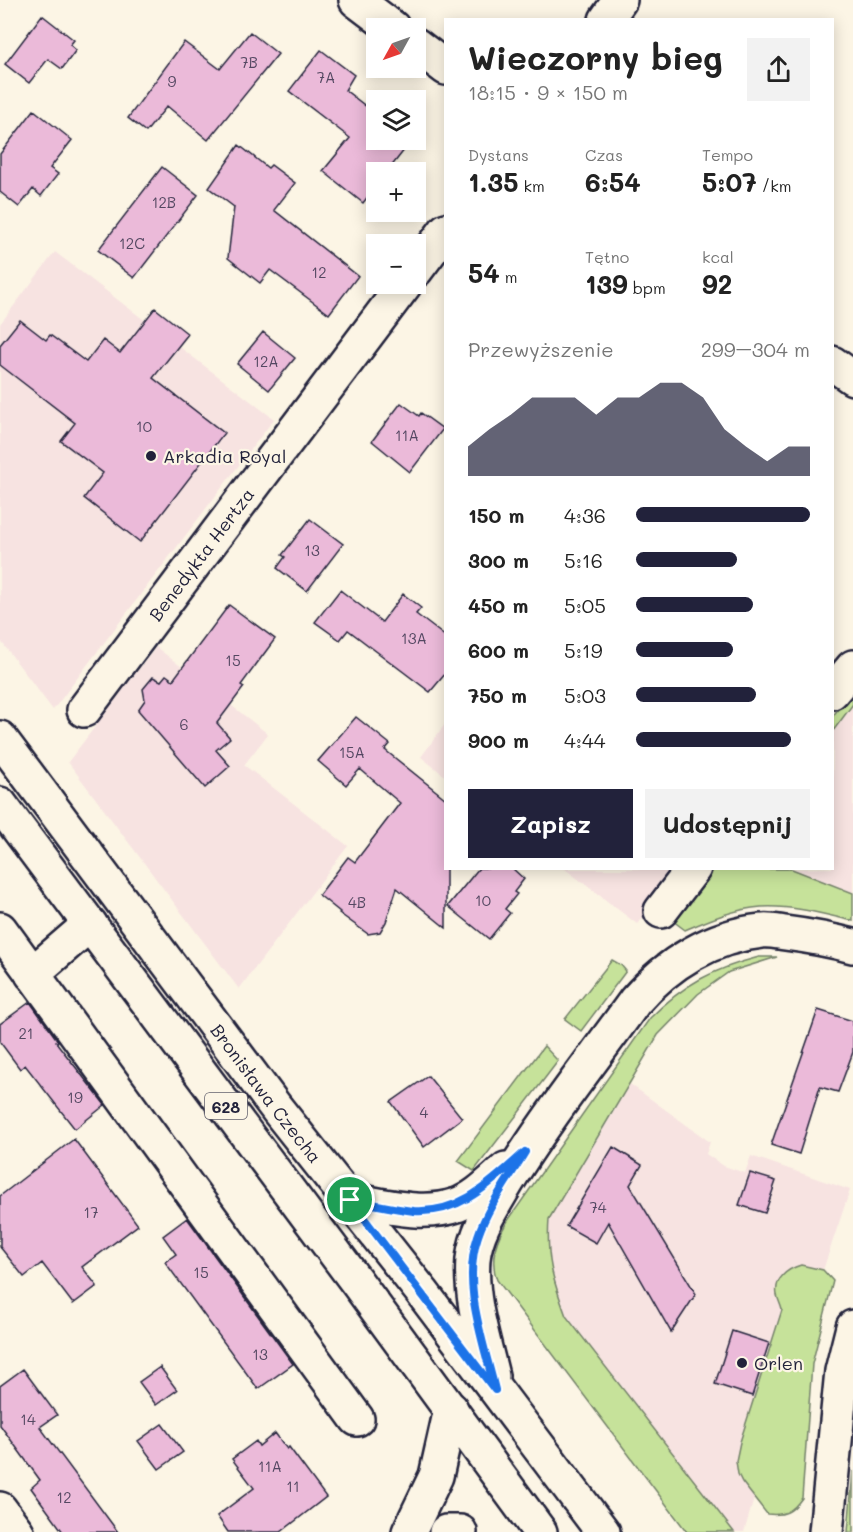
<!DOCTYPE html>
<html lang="pl">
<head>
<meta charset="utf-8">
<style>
  :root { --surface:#fff; --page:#f2f2f2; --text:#222; --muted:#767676; --accent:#22223b }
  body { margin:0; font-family:Mali,sans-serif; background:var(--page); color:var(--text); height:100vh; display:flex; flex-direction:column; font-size:22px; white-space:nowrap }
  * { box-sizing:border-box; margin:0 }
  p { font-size:20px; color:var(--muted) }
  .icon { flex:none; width:33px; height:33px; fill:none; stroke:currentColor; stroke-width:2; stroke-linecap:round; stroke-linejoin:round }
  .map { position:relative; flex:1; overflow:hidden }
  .details { position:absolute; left:444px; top:18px; width:390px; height:852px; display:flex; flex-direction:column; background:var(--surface); border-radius:0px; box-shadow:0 3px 15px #0003 }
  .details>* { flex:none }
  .needle { width:39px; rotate:230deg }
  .tools { position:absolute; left:366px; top:18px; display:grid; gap:12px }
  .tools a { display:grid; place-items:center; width:60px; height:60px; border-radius:0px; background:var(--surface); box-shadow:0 3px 15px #0003; font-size:30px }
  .pin { position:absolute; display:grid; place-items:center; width:51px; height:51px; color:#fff; margin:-26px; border:3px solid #fff; border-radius:50%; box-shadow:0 2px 6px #0007 }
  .round { display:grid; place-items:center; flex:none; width:63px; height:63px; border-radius:0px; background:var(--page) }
  .overview { display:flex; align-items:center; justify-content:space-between; height:102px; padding:0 24px }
  h1 { font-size:33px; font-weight:800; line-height:45px }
  .stats { display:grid; grid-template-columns:repeat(3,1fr); gap:9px; height:102px; padding:6px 24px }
  .stats div { display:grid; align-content:center }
  .stats b { font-size:26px; font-weight:800 }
  .stats small { font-size:16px; font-weight:400 }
  .stats p { font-size:16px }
  .chart { height:168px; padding:12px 24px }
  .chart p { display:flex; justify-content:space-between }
  .chart svg { width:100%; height:108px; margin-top:6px; fill:var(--accent); opacity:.7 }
  .primary-button { display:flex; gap:12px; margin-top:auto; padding:12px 24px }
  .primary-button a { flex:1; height:69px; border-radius:0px; background:var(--accent); color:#fff; font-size:24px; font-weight:800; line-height:69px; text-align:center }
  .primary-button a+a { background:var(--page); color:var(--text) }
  ul { padding:0 24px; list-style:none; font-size:20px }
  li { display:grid; grid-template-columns:96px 72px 1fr; align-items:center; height:45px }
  li i { height:15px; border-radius:8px; background:var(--accent) }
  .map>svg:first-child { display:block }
</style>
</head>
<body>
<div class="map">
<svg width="853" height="1532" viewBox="0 0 853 1532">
  <rect width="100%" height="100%" fill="#fcf5e5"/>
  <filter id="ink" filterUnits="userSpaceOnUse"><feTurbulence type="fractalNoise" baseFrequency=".0167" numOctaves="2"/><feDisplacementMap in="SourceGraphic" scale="12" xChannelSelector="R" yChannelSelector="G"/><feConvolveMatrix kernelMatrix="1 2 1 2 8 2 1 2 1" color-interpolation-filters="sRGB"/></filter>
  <g filter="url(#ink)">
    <path fill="#f7e3e1" d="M55,252L274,419L53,710L0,640V324Z
      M156,647L268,734L244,765L348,846L239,989L68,762Z
      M853,704V893L792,869L832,868L833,731Z
      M445,724V776L421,757Z
      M565,869H680L637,924Z
      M630,1084L710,1142L706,1154L724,1166L745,1173L751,1156L850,1190L823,1270L744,1532H734L580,1336L566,1316L552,1276L547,1245L549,1219Z"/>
    <path fill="#c6e29a" stroke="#74826a" stroke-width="1.5" d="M853,690V704L833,731L832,717Z
      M700,869H792L853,893V921C823,914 792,905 761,907C734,909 709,920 685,930L664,914Z
      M759,957H777L729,972L698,994L658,1035L549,1219C546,1259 553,1280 566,1316L734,1532H687L497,1280C489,1259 497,1237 509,1219L650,1018C684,984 713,969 759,957Z
      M612,960L621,965L626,971L581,1031L565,1019Z
      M544,1046L558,1061L474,1171L458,1161Z
      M801,1265L823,1270L833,1281L812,1364L802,1498C792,1512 785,1516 767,1514L742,1482L738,1474L736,1461L740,1442L782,1310C781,1305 778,1300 777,1295C774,1279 787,1269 801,1265Z
      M853,1471V1532H848Z"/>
    <path fill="#ebbad9" stroke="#22223b" stroke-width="1.5" d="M42,15L74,40L70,45L76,50L62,69L48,59L29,83L5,64Z
      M250,32L278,54L208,140L167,106L146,132L128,118L184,42L220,69Z
      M321,50L354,75L345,90L372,111L376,105V140H412L387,172H376V186L363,203L323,171L350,138L289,91Z
      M34,110L72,140L50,168L58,174L41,196L33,189L19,207L0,192V154Z
      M239,145L268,168L271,165L295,183L274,210L358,276L329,314L270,270L260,283L228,258L234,207L209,188Z
      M162,167L198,195L134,278L98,250Z
      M155,308L188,334L153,378L224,433L140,542L84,498L103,473L61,441L75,423L0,365V345L20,320L46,340L50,335L86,362L103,340L120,353Z
      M263,332L295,358L269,390L237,364Z
      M401,403L419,416L421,413L443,429L410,472L372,441Z
      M310,519L343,544L307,591L277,568L285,557L282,555Z
      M340,590L382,622L403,594L421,608L416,614L446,637V673L430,692L348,630L340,640L315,622Z
      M229,605L275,639L241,685L244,687L217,723L230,738L216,750L230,766L205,788L138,710L145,700L143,689L153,677L161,681L166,675L173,680Z
      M356,717L390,744L385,750L446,799V928L397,888L386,922L380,932L368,934L339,913L340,912L319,895L348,857L355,862L400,803L360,769L346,785L318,761Z
      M479,868H512L524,879L514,892L517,894L505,909L510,913L489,939L448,906Z
      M30,1002L58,1041L56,1042L105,1105L75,1129L25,1065L20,1069L0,1042V1024Z
      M818,1010L853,1021V1052L838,1092L820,1087L799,1154L771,1145Z
      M428,1076L462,1118L424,1147L391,1102Z
      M74,1139L138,1225L82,1267L97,1286L73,1304L42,1263L24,1277L0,1247V1196Z
      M613,1147L642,1165L630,1185L696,1294L671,1332L608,1222L596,1243L566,1226Z
      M750,1173L776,1181L765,1213L739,1205Z
      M187,1218L293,1364L258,1389L165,1262L176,1254L163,1236Z
      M732,1331L769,1343L752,1396L715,1384Z
      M160,1367L177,1390L156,1405L139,1382Z
      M23,1369L57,1415L40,1427L118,1532H63L31,1488L40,1480L0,1425V1386Z
      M162,1424L183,1452L159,1469L138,1441Z
      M275,1433L287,1449L289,1447L326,1497L281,1532H228L217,1516L254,1488L232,1459L256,1441L259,1446Z"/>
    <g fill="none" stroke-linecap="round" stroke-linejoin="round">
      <defs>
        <g id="minor">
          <path d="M356,0L393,28"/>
          <path d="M606,20L620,0"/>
          <path d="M416,45L446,68"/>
          <path d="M416,270L446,230"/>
          <path d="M832,363L853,378"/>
          <path d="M832,692L853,667"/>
          <path id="s1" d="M84,710L405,284"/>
          <path d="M661,911L694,868"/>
          <path d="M0,929L357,1419"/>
          <path d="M32,974L90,924"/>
          <path d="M0,1509L17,1532"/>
        </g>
        <g id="major">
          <path id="s2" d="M0,738L277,1109L422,1292L603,1532"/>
          <path d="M0,804L356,1281L540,1532"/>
          <path d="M350,1200C385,1205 422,1217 457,1205C476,1198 491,1182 506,1169"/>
          <path d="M492,1376C483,1338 470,1299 473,1259C476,1231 492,1208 506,1184C545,1120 592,1061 635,1001C668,963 712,936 762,931C769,930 778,932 785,933C808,936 830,940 853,946"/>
          <path d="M409,1532L436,1476L451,1409"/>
          <path d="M446,1532H460"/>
          <path d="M826,1532L842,1371L853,1327"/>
        </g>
      </defs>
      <use href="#minor" stroke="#22223b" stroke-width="38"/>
      <use href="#major" stroke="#22223b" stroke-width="38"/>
      <use href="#minor" stroke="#fcf5e5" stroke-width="33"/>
      <use href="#major" stroke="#fcf5e5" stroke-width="33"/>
    </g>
  </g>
  <g fill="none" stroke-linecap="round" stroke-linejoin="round" filter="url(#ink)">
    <defs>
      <path id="route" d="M525,1152C509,1179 488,1206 478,1236C461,1285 484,1342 495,1390L350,1200C371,1203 393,1209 414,1211C462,1214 492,1181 525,1152Z"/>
    </defs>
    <use href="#route" stroke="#fff" stroke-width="12"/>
    <use href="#route" stroke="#1a73e8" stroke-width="8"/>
  </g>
  <g fill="#22223b" stroke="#fcf5e5" stroke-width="2">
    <circle cx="151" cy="456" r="6"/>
    <circle cx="742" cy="1363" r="6"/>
  </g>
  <g text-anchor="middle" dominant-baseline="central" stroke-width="4.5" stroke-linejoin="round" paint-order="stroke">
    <g font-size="15" fill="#544862">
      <text x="249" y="62">7B</text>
      <text x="326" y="77">7A</text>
      <text x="172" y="81">9</text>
      <text x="164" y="202">12B</text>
      <text x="132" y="243">12C</text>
      <text x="319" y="272">12</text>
      <text x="266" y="361">12A</text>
      <text x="144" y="426">10</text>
      <text x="407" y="435">11A</text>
      <text x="312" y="550">13</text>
      <text x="414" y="638">13A</text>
      <text x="233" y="660">15</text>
      <text x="184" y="724">6</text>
      <text x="352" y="752">15A</text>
      <text x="483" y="900">10</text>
      <text x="357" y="902">4B</text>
      <text x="26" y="1033">21</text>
      <text x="75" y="1097">19</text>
      <text x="424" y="1112">4</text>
      <text x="598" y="1207">74</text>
      <text x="91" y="1212">17</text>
      <text x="201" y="1272">15</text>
      <text x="260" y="1354">13</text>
      <text x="28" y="1419">14</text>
      <text x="270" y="1466">11A</text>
      <text x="293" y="1486">11</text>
      <text x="64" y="1497">12</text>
    </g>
    <rect fill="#fcf5e5" stroke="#63616e" stroke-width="1.5" x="205" y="1093" width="42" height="26" rx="4.5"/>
    <g font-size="16" font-weight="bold" fill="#22223b">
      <text x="226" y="1106">628</text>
    </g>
    <g font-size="18" fill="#22223b" stroke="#fcf5e5" text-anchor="start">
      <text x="163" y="456">Arkadia Royal</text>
      <text x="754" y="1363">Orlen</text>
    </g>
    <g font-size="18" fill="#22223b" stroke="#fcf5e5">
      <text stroke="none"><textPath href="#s1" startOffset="195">Benedykta Hertza</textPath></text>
      <text stroke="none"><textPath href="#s2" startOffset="444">Bronisława Czecha</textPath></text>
    </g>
  </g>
</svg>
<div class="tools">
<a><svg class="needle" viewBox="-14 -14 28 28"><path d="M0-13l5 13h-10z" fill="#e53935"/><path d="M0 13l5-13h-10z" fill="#767676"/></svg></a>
<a><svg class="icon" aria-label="layers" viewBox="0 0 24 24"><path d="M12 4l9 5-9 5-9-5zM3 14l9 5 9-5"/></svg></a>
<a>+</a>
<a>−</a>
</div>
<div class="pin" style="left:350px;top:1200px;background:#1e9e55"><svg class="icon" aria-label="arrive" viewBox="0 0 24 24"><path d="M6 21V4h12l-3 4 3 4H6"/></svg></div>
<section class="details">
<div class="overview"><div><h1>Wieczorny bieg</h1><p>18:15 · 9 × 150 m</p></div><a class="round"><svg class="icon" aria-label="share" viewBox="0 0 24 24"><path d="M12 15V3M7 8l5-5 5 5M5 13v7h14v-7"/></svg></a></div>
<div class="stats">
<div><p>Dystans</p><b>1.35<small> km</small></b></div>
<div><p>Czas</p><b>6:54</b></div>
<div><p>Tempo</p><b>5:07<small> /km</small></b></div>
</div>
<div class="stats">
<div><b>54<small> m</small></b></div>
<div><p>Tętno</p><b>139<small> bpm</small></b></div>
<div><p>kcal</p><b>92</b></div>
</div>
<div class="chart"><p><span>Przewyższenie</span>299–304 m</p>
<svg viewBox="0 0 160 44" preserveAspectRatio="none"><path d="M0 44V32L10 25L20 19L30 12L40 12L50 12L60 19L70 12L80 12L90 6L100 6L110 12L120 25L130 32L140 38L150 32L160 32V44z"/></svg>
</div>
<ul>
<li><b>150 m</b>4:36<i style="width:100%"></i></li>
<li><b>300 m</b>5:16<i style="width:58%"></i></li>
<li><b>450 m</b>5:05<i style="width:67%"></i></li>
<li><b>600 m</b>5:19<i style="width:56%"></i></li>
<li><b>750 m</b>5:03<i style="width:69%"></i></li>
<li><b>900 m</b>4:44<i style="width:89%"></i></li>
</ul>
<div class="primary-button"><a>Zapisz</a><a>Udostępnij</a></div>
</section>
</div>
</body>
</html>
